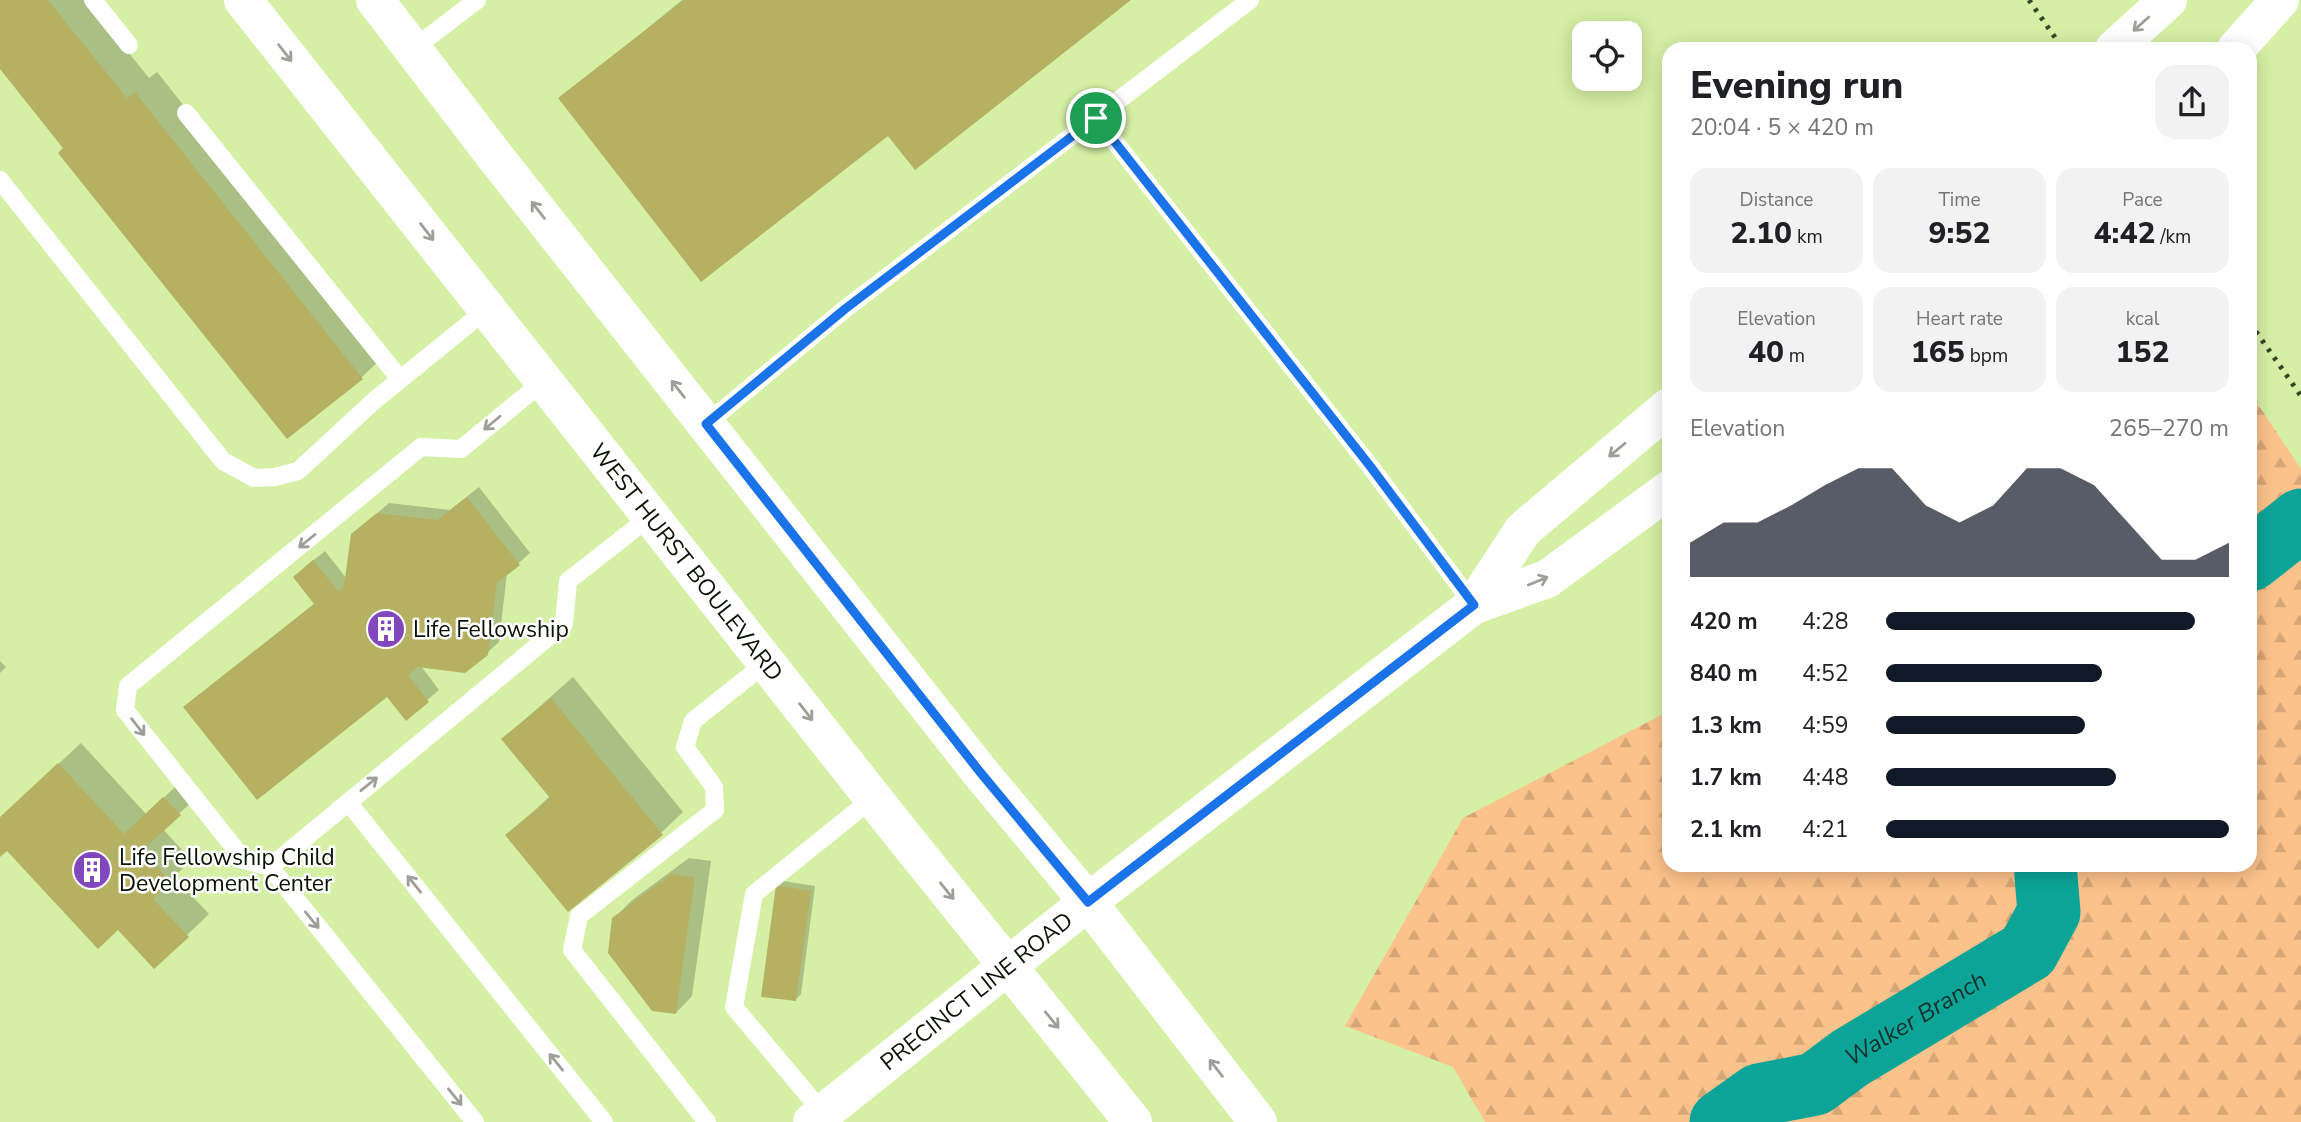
<!DOCTYPE html>
<html lang="en">
<head>
<meta charset="utf-8">
<style>
  :root { --surface:#fff; --page:#f2f2f2; --text:#202124; --muted:#757577; --accent:#111827 }
  body { margin:0; font-family:"Nunito Sans",sans-serif; background:var(--page); color:var(--text); height:100vh; display:flex; flex-direction:column; font-size:26px; white-space:nowrap }
  * { box-sizing:border-box; margin:0 }
  p { font-size:23px; color:var(--muted) }
  .icon { flex:none; width:38px; height:38px; fill:none; stroke:currentColor; stroke-width:2; stroke-linecap:round; stroke-linejoin:round }
  .map { position:relative; flex:1; overflow:hidden }
  .drawer { position:absolute; left:1662px; top:42px; width:595px; height:830px; display:flex; flex-direction:column; background:var(--surface); border-radius:21px; box-shadow:0 4px 18px #0003 }
  .drawer>* { flex:none }
  .buttons { position:absolute; left:1572px; top:21px; display:grid; gap:14px }
  .buttons a { display:grid; place-items:center; width:70px; height:70px; border-radius:14px; background:var(--surface); box-shadow:0 4px 18px #0003; font-size:35px }
  .pin { position:absolute; display:grid; place-items:center; width:60px; height:60px; color:#fff; margin:-30px; border:4px solid #fff; border-radius:50%; box-shadow:0 2px 7px #0007 }
  .round { display:grid; place-items:center; flex:none; width:74px; height:74px; border-radius:21px; background:var(--page) }
  .headline { display:flex; align-items:center; justify-content:space-between; height:119px; padding:0 28px }
  h1 { font-size:38px; font-weight:800; line-height:52px }
  .stats { display:grid; grid-template-columns:repeat(3,1fr); gap:10px; height:119px; padding:7px 28px }
  .stats div { display:grid; align-content:center; border-radius:18px; background:var(--page); text-align:center }
  .stats b { font-size:30px; font-weight:800 }
  .stats small { font-size:19px; font-weight:400 }
  .stats p { font-size:19px }
  .chart { height:196px; padding:14px 28px }
  .chart p { display:flex; justify-content:space-between }
  .chart svg { width:100%; height:126px; margin-top:7px; fill:var(--accent); opacity:.7 }
  ul { padding:0 28px; list-style:none; font-size:23px }
  li { display:grid; grid-template-columns:112px 84px 1fr; align-items:center; height:52px }
  li i { height:18px; border-radius:9px; background:var(--accent) }
  .map>svg:first-child { display:block }
</style>
</head>
<body>
<div class="map">
<svg width="2301" height="1122" viewBox="0 0 2301 1122">
  <defs>
    <pattern id="forest-firs" width="22" height="20" patternUnits="userSpaceOnUse" patternTransform="scale(1.75)"><rect width="22" height="20" fill="#fcc28b"/><path d="M5 1l3.5 6h-7zM16 11l3.5 6h-7z" fill="#d7a676"/></pattern>
  </defs>
  <rect width="100%" height="100%" fill="#d5efa5"/>
  <path fill="url(#forest-firs)" d="M2251,394L2301,469V1122H1485L1453,1067L1345,1026L1463,818L1669,711L1670,864H2250Z"/>
  <path fill="#0003" d="M0,0H86L149,78L157,72L384,356L362,377L287,437L0,67Z
    M682,0H1129L888,133L561,99Z
    M479,487L530,553L507,573L499,642L487,653L421,666L439,690L406,718L388,694L186,707L315,603L306,566L325,551L347,579L352,535L389,503L450,510Z
    M0,661L6,667L0,673Z
    M573,677L683,812L661,833L508,835L550,796L503,739Z
    M81,743L146,814L186,777L201,793L163,829L191,860L174,877L209,914L187,935L118,928L7,849L0,855V818Z
    M689,858L711,861L692,996L676,1013L614,919L631,901Z
    M783,881L815,886L801,994L795,1000L778,886Z"/>
  <g fill="none" stroke-linecap="round" stroke-linejoin="round">
    <g stroke="#0ca497" stroke-width="63">
      <path d="M2250,560L2301,520"/>
      <path id="s1" d="M1721,1122L1759,1095L1815,1084L1850,1058L2028,951L2049,912L2045,864"/>
    </g>
  </g>
  <path fill="#b6b063" d="M0,0H48L127,98L135,92L363,379L287,439L58,153L63,148L0,69Z
    M684,0H1131L915,170L888,136L701,282L558,98Z
    M467,497L520,565L497,583L488,655L465,673L417,667L408,675L429,702L406,721L387,697L257,800L183,707L314,604L293,577L313,560L338,591L344,586L351,534L377,513L437,520Z
    M551,698L663,835L568,912L505,835L550,798L501,739Z
    M58,763L124,834L163,797L181,815L142,851L171,883L153,899L189,937L154,969L118,930L98,949L7,851L0,857V817Z
    M671,874L695,877L676,1014L652,1011L608,953L612,918Z
    M776,885L811,891L796,1001L761,997Z"/>
  <g fill="none" stroke-linecap="round" stroke-linejoin="round">
    <path stroke="#fff" stroke-width="18" d="M93,0L129,45
      M413,49L477,0
      M186,113L400,379
      M1096,118L1370,466L1474,605
      M0,180L223,461L254,478L275,477L298,471L375,400L487,309
      M545,380L461,449L421,447L128,686L125,710L244,860L270,867L564,624L568,581L651,516
      M706,424L845,309L1250,0
      M348,802L604,1122
      M270,867L475,1122
      M823,1113L734,1007L754,894L873,798
      M707,1122L572,950L579,916L715,810L714,787L685,747L693,721L767,662"/>
    <g stroke="#fff" stroke-width="38">
      <path d="M2114,49L2168,0"/>
      <path d="M2236,49L2280,0"/>
      <path d="M1474,605L1523,530L1670,406"/>
      <path id="s2" d="M812,1122L1088,902L1474,605L1547,579L1670,489"/>
    </g>
    <g stroke="#fff" stroke-width="38">
      <path id="s3" d="M243,0L892,822L1133,1122"/>
      <path d="M375,0L493,154L980,772L1088,902L1258,1122"/>
    </g>
    <path stroke="#394526" stroke-width="5" stroke-dasharray="3.5 7" stroke-linecap="butt" d="M2029,0L2063,49
      M2250,323L2301,396"/>
  </g>
  <defs><path id="oneway-shaft" d="M-6 0H5M1.5-3L5.5 0L1.5 3" fill="none" stroke-width="1.6" stroke-linecap="round" stroke-linejoin="round" transform="scale(1.75)"/></defs>
  <g stroke="#9da099">
    <use href="#oneway-shaft" transform="translate(2141 24) rotate(138)"/>
    <use href="#oneway-shaft" transform="translate(285 53) rotate(52)"/>
    <use href="#oneway-shaft" transform="translate(538 210) rotate(-128)"/>
    <use href="#oneway-shaft" transform="translate(427 232) rotate(52)"/>
    <use href="#oneway-shaft" transform="translate(678 389) rotate(-128)"/>
    <use href="#oneway-shaft" transform="translate(492 423) rotate(140)"/>
    <use href="#oneway-shaft" transform="translate(1617 450) rotate(140)"/>
    <use href="#oneway-shaft" transform="translate(307 541) rotate(141)"/>
    <use href="#oneway-shaft" transform="translate(1538 581) rotate(-22)"/>
    <use href="#oneway-shaft" transform="translate(806 712) rotate(52)"/>
    <use href="#oneway-shaft" transform="translate(138 727) rotate(52)"/>
    <use href="#oneway-shaft" transform="translate(369 784) rotate(-39)"/>
    <use href="#oneway-shaft" transform="translate(414 884) rotate(-129)"/>
    <use href="#oneway-shaft" transform="translate(947 891) rotate(51)"/>
    <use href="#oneway-shaft" transform="translate(312 920) rotate(51)"/>
    <use href="#oneway-shaft" transform="translate(1052 1020) rotate(51)"/>
    <use href="#oneway-shaft" transform="translate(556 1062) rotate(-129)"/>
    <use href="#oneway-shaft" transform="translate(1216 1068) rotate(-128)"/>
    <use href="#oneway-shaft" transform="translate(455 1097) rotate(51)"/>
  </g>
  <g fill="none" stroke-linecap="round" stroke-linejoin="round">
    <defs>
      <path id="route" d="M1096,118L1370,466L1474,605L1088,902L980,772L706,424L845,309Z"/>
    </defs>
    <use href="#route" stroke="#fff" stroke-width="14"/>
    <use href="#route" stroke="#1a73e8" stroke-width="9"/>
  </g>
  <defs>
    <symbol id="building-disc" viewBox="-11 -11 22 22"><circle r="9.5" fill="#8347bd" stroke="#fff"/><path d="M-4-6H4V6H1V3H-1V6H-4ZM-2.5-4.3h1.7v1.8h-1.7ZM.8-4.3h1.7v1.8H.8ZM-2.5-1h1.7V.8h-1.7ZM.8-1h1.7V.8H.8Z" fill="#fff"/></symbol>
  </defs>
  <g fill-rule="evenodd">
    <use href="#building-disc" x="364" y="607" width="44" height="44"/>
    <use href="#building-disc" x="70" y="848" width="44" height="44"/>
  </g>
  <g text-anchor="middle" dominant-baseline="central" stroke-width="5" stroke-linejoin="round" paint-order="stroke">
    <g font-size="23" fill="#0a1200" stroke="#fff">
      <text stroke="none"><textPath href="#s3" startOffset="716">WEST HURST BOULEVARD</textPath></text>
      <text stroke="none"><textPath href="#s2" startOffset="210">PRECINCT LINE ROAD</textPath></text>
    </g>
    <g font-size="23" fill="#0a1200" stroke="#fff" text-anchor="start">
      <text x="413" y="629">Life Fellowship</text>
      <text x="119" y="857">Life Fellowship Child<tspan x="119" dy="26">Development Center</tspan></text>
    </g>
    <g font-size="24" font-style="italic" fill="#16312d" stroke="#fff">
      <text stroke="none"><textPath href="#s1" startOffset="224">Walker Branch</textPath></text>
    </g>
  </g>
</svg>
<div class="buttons">
<a><svg class="icon" aria-label="locate" viewBox="0 0 24 24"><circle cx="12" cy="12" r="6"/><path d="M12 2v4M12 18v4M2 12h4M18 12h4"/></svg></a>
</div>
<div class="pin" style="left:1096px;top:118px;background:#1e9e55"><svg class="icon" aria-label="arrive" viewBox="0 0 24 24"><path d="M6 21V4h12l-3 4 3 4H6"/></svg></div>
<section class="drawer">
<div class="headline"><div><h1>Evening run</h1><p>20:04 · 5 × 420 m</p></div><a class="round"><svg class="icon" aria-label="share" viewBox="0 0 24 24"><path d="M12 15V3M7 8l5-5 5 5M5 13v7h14v-7"/></svg></a></div>
<div class="stats">
<div><p>Distance</p><b>2.10<small> km</small></b></div>
<div><p>Time</p><b>9:52</b></div>
<div><p>Pace</p><b>4:42<small> /km</small></b></div>
</div>
<div class="stats">
<div><p>Elevation</p><b>40<small> m</small></b></div>
<div><p>Heart rate</p><b>165<small> bpm</small></b></div>
<div><p>kcal</p><b>152</b></div>
</div>
<div class="chart"><p><span>Elevation</span>265–270 m</p>
<svg viewBox="0 0 160 44" preserveAspectRatio="none"><path d="M0 44V32L10 25L20 25L30 19L40 12L50 6L60 6L70 19L80 25L90 19L100 6L110 6L120 12L130 25L140 38L150 38L160 32V44z"/></svg>
</div>
<ul>
<li><b>420 m</b>4:28<i style="width:90%"></i></li>
<li><b>840 m</b>4:52<i style="width:63%"></i></li>
<li><b>1.3 km</b>4:59<i style="width:58%"></i></li>
<li><b>1.7 km</b>4:48<i style="width:67%"></i></li>
<li><b>2.1 km</b>4:21<i style="width:100%"></i></li>
</ul>
</section>
</div>
</body>
</html>
